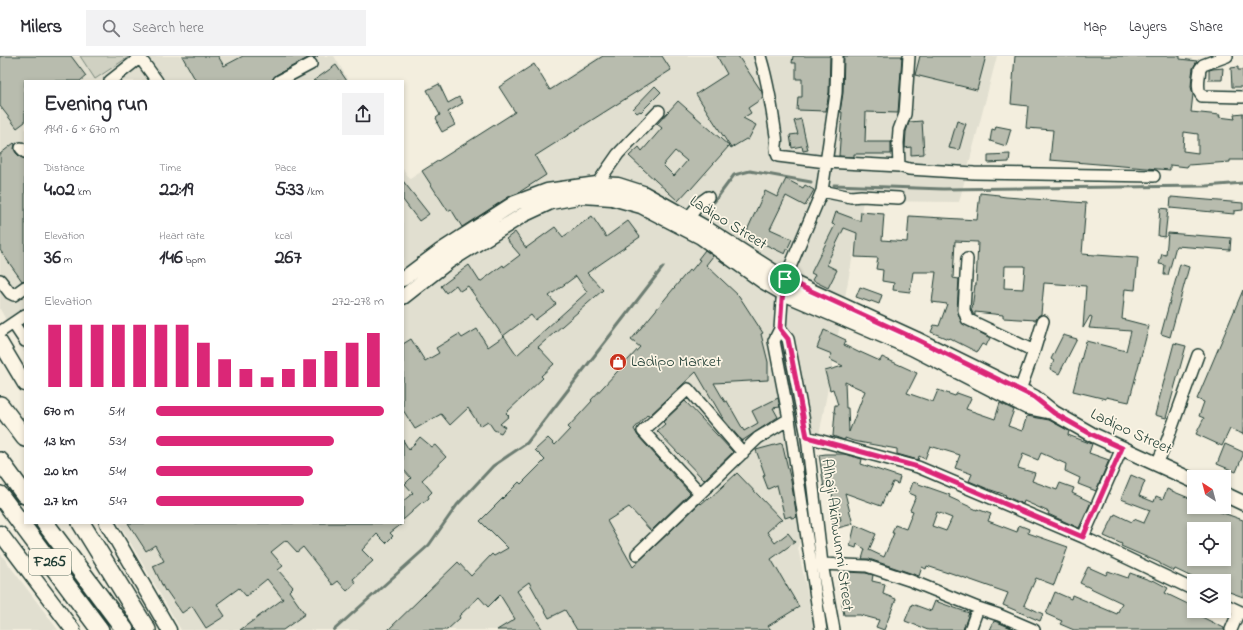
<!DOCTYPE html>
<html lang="en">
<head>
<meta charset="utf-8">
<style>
  :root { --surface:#fff; --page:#f2f2f3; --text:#2b2b33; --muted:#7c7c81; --line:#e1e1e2; --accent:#db2777 }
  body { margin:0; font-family:"Indie Flower",sans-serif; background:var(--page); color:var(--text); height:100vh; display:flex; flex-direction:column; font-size:15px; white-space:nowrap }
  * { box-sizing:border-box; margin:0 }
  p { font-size:13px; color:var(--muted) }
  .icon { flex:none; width:22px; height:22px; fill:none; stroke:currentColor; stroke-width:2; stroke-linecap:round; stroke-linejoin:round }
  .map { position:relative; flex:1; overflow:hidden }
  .details { position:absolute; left:24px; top:24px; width:380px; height:444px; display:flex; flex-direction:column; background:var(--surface); border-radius:0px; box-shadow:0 2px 6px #0003 }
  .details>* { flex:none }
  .needle { width:26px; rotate:324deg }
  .buttons { position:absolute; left:1187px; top:414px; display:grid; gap:8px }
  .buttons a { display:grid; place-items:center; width:44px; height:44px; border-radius:0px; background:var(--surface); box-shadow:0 2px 6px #0003; font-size:20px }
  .pin { position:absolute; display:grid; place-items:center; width:34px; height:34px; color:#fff; margin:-17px; border:2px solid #fff; border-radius:50%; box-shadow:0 1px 4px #0007 }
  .round { display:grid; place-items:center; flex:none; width:42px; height:42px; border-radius:0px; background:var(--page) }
  .summary { display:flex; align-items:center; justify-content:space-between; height:68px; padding:0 20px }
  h1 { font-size:22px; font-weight:800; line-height:30px }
  .metrics { display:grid; grid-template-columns:repeat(3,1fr); gap:6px; height:68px; padding:4px 20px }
  .metrics div { display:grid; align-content:center }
  .metrics b { font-size:20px; font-weight:800 }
  .metrics small { font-size:11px; font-weight:400 }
  .metrics p { font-size:11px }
  .chart { height:112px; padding:8px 20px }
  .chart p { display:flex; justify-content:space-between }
  .chart svg { width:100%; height:72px; margin-top:4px; stroke:var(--accent); stroke-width:6 }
  ul { padding:0 20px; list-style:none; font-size:13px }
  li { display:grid; grid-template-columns:64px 48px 1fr; align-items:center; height:30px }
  li i { height:10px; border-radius:5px; background:var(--accent) }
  header { display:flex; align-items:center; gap:24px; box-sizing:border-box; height:56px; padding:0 20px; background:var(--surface); border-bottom:1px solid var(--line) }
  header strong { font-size:19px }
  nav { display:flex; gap:22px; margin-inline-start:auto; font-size:14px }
  .search { width:280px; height:36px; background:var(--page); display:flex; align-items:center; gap:10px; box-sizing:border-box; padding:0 14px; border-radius:0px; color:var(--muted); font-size:15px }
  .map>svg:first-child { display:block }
</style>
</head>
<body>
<header>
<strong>Milers</strong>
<div class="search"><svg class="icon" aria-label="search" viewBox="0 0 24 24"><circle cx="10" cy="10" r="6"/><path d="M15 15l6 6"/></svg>Search here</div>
<nav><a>Map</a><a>Layers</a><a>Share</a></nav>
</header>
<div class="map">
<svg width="1243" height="574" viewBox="0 0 1243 574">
  <rect width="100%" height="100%" fill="#f3eede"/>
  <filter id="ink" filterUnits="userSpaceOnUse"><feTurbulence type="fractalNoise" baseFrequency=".025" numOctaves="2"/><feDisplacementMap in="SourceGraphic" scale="8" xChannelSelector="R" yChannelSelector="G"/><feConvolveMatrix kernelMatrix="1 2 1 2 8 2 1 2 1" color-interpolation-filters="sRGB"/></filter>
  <g filter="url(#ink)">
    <path fill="#e1dfd0" d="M0,0H80L95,23L130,0H334L349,25H25V298L0,253Z
      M600,0H997L959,146L863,145L798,492L815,574H181L119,467H403V113L410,123Z
      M0,497L58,574H0Z"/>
    <path fill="#d0d1c2" stroke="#78877b" d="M80,0H130L95,23Z"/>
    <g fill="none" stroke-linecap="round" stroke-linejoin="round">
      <path stroke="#6c7d72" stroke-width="3" d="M834,129L943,133L1206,130L1243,127
        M714,146L734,119L750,115L811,126
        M334,574L429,489L457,449L493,410L527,387L663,211"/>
    </g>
    <path fill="#b8bcae" stroke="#1f3d34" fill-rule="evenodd" d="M0,0H71L86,20L80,25H25V66L17,72L0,50Z
      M182,0H218L224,10L243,0H318L314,2H308L276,19L271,25H196Z
      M603,0H662L671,14L535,100L546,119L518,137L510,140L462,171L451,153L448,155L422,115L515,56L499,31L534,8L550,34Z
      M717,0H738L762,36L763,42L748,52L751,57L743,62L756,69L748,84L746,83L731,92L696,38L727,18Z
      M793,0H830L829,36L826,55L797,54L798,41H802V23H796V7H792Z
      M844,0H902L898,57L866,56L865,86H891V98H854V101L839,100L842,56H840L843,37Z
      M920,0H986L977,34L915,19Z
      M1015,0H1180V3L1197,5L1193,12L1192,19L1191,31L1193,38L1191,56L1220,59L1219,61L1235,63L1234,58L1243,57V104H1230V106L1188,109L1187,111L1170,109V114L1050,104L1053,74L1026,72L1028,50L1011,48ZM1184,76L1198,78V97L1183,95Z
      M336,9L347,25H313Z
      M1238,11V14H1243V31H1232L1231,12Z
      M1223,12L1222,24H1209V14L1213,13Z
      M439,28L448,47L459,41L463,47L448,56L455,69L442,76L437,67L438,66L436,62L440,59L427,34Z
      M655,30L661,36L641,56L640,55L637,57L633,53Z
      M678,45L729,90L691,133L690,132L678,145L656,125L629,100L639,91L642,95L662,72L657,68ZM675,95L687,105L674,120L663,109Z
      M801,63L808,94L803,95L802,90L792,92L790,79L798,78L794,65Z
      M922,65L924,98L911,99V91L905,92L906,76L909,66Z
      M957,65L966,68L963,76H964L959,94L949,92Z
      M996,70L1011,73L1006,90L990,85L992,73L995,74Z
      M14,87L15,88L14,93L16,97L20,101L25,103V224L22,225L0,194V98Z
      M1010,98L1009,106L988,107V99Z
      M786,123L803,132L805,129L814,134L805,150L786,140L770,173L792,183L785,198L762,187L761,189L744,181L765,135L777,141Z
      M403,125L429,158L419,165L403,144Z
      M980,137L999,139V140L1006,141L1086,147L1082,198L1138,202L1135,234L1125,233L1122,263L1149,270L1129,346L1106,341V343L1073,335L1086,285L1126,295L1131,275L1089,272L1092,261L1090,260L1083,272L1086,230L1044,227L1041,258L1038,260L1036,264L1003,262V259L975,256V259L973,258L971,253H972L975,229H976L978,186L955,185L953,222L959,223L957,254L962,267L990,282L986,290L982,288L977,296L949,282L948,283L931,276L934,269L939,270L947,248L932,246L936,216H913L910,236L893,234L894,227L882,225L883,214L876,213L878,202L855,201L857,177L844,172L828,205L827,209L837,214L828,232L812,224L815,219L811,217L835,169L832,168L836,156L860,165L861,156L884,158L882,184L907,186L909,160L977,164ZM1005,210H1025L1023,233L1004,232Z
      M1171,141L1243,147V154L1234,155V158L1170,152Z
      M1160,152L1168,153L1165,181L1158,180Z
      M592,160L606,181L628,165L640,181L587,217L603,234L538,291L554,308L541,320L543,322L506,357L509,360L500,368L505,371L501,377L494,374L488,365L480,370L468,352L450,369L441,358L415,373L403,354V288L411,283L425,305L439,297L436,292L459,278L462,282L477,273L488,291L504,280L517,299L587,236L576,220L549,240L556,248L535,264L531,259L503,280L468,230L460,235L456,229L446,237L441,230L469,209L480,226L503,209L504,211L520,199L506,183L515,176L526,192L555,171L563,181Z
      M1168,177L1231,182L1230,194L1176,190L1168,219H1164L1165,209L1159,208L1162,198L1166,199Z
      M705,194L713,200L706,209L739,240L763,277L761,278L768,306V324L714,327L725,346L727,345L744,375L758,367L752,355L778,342L780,351L773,352L778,361L742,385L724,364L696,316L649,360L648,358L634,373L638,380L690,437L651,475L629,451L607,465L633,511L700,447L701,448L708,442L709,443L737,417L782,464L779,465L767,476L775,487L788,477L795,486L771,503L799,551L768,570L771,574H577L565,554L549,562L529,526L517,535L543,574H497L515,563L500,539L488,551L479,541L459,560L460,562L447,574H388L458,506L471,520L492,498L494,500L508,492L490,474V475L480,465L519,426L521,428L545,404L535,394L548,382L555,389L570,373L568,371L592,345L591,344L640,291L631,284L689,214L691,215L700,204L698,203Z
      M1180,208L1189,211L1170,281L1161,278Z
      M860,231L882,239L879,248L871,245L870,246L856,241Z
      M1243,234V378L1230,373L1222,390L1196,378L1204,362L1199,360L1204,346L1197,343Z
      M824,274L846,284L844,289L860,297V296L880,305L882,301L917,317L907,337L933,346L938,334L955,340L957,337L971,342L966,353L995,363L1000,347L1014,354L1008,370L1022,375L1027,360L1049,364L1069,375L1068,379L1092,388L1089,397L1109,404L1096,435L1078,428L1080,422L1065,415L1066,408L1041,397L1038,404L1023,398L1018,412L1035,417L1032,425L1057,434L1060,427L1074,432L1072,437L1091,446L1079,472L1048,458L1049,456L1024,445L1023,448L1005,440L1006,439L988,433L969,425L972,418L955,412L960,399L930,390L925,403L919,400L918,404L897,398V393L853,385L845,382V384H844L833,380L835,356H834L835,349H838L833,333L830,334L825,315L843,310L829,303L832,298L817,292ZM845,326L865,335L849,376L848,352H846Z
      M1063,279L1077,283L1059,318L1050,313L1054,305L1051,303Z
      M1174,287L1186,290L1166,362L1155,359Z
      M685,345L733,396L704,424L657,375L665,368L663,366Z
      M420,381L432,391L435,389L446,401L422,424L432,436L428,440L429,442L423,447L422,446L412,455V456L403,464V445L413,437L405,428L411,422L403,413V384L409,394Z
      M782,387L791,425L797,461L791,462V460L785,462L777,429L768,433L763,420L765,419L756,394Z
      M1225,388L1243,396V399L1236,416L1217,408Z
      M826,398H844L862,403L861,408L900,421L898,428L893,426L888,437L887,436L881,450L845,437L853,468L834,473L832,466L841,464L836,447L833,448L832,431L824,432L819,399Z
      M1131,419L1145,425L1139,440L1154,446L1156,440L1163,443L1167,433L1194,444V451H1201L1208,454L1209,452L1243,464V541L1224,534V525H1200L1175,513L1174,515L1160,508V507L1121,490L1122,488L1104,480L1115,458L1132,466L1134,463L1144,467L1150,454L1121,443ZM1194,473H1224V503H1194V489L1189,487Z
      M913,426L950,439L949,441L977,454V453L991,458L988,465L1017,476L1019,469L1029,473L1028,477L1068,491L1054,529L1036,522L1024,549L1043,558L1040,565L1003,549L1008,537L948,516V517L927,510L926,513L922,511L919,520L869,503H862L865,493L857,488L856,492L850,490L855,469L876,478L869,494L884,501L894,477H892L895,469L906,473L913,455L910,454L916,440L909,437ZM937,456L952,462L946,475L932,470Z
      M128,467H403L390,477L393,480L386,487L377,478L362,494L373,505L353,523L356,527L347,535L338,525L333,529L303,491L297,496L286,484L271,496L283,510L278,514L293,531L289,535L305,558L283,574H240L283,543L267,523L246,540L239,532L217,548L225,560L206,572L192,550L182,557L166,534L165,535L153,510L164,505L155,489L146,495Z
      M1088,511L1106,519L1108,515L1128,522L1130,517L1152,525L1153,524L1168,532L1165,537L1194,551V555H1202L1200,560L1224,572V574H1074L1060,568L1062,565L1046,558L1055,536L1071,543L1072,539L1117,558L1122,547L1080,527Z
      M846,516L866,517L873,519L872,525L885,528L883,538L896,543L884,574L876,571L879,564L860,559H844L842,548Z
      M935,545L969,557L963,574H928L905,565L912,548L931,555Z
      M994,565L997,566L1016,574H990Z"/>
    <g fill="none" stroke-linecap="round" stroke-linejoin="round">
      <defs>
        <path id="minor" d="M760,0C768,26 772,53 776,80C778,89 773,91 778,100L826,106L899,110L909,113L974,117L1154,120
          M1227,0L1203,9L1200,13C1199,22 1196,34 1202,40L1243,41
          M110,25L138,3H141L157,25
          M279,25L311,8
          M21,92L25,96
          M899,110L898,87L899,74L905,58L909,0
          M597,128L618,98L659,55
          M822,135L851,141L861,140L899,142
          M688,162L701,146L708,141
          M967,203L964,254L967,263L1034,295
          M0,224L10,237L14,239L25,231
          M13,267L25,285
          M780,273L788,283L807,381L822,508L834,574
          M0,276L25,259
          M1020,334L1034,295L1043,265
          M807,381L918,411L1083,481L1194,534
          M1157,408L1167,385L1198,299
          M700,437L643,375L688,333L743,397
          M1083,481L1122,392
          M637,498L758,382L789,363
          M822,508L867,510L909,524L978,552L999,559L1034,574
          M1224,548L1243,557
          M821,574L789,363L774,285L780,273L782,244L785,223L822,135L836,37L837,0
          M970,574L978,552
          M1231,574L1239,555"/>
        <path id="major" d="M403,223L439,196L515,147L547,135L597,128L618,129L643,137L704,171L785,223L916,283L1020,334L1034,341L1054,357L1091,378L1194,425
          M403,241L449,205L523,159L551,146L583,140L612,142L641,150L701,181L764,226L783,237L912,292L1027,351L1052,356
          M0,286L25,328
          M1224,438L1243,447
          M107,467L169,574
          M0,477L73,574"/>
        <path id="highway" d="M0,349L25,382
          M0,405L25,439
          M0,439L100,574
          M45,467L125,574
          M81,467L147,574"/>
      </defs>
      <use href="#minor" stroke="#1f3d34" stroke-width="14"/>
      <use href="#major" stroke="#1f3d34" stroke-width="17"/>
      <use href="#highway" stroke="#1f3d34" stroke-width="20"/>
      <use href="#minor" stroke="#fcf5e5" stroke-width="11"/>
      <use href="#major" stroke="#fcf5e5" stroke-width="14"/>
      <use href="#highway" stroke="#fcf5e5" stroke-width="17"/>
    </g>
  </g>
  <g fill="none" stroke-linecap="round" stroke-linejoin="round" filter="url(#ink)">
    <defs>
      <path id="route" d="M785,223L916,283L1034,341L1054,357L1091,378L1122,392L1083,481L918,411L807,381L788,283L780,273L782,244Z"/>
    </defs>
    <use href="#route" stroke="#fff" stroke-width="8"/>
    <use href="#route" stroke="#db2777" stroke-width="5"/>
  </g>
  <defs>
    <symbol id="shop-disc" viewBox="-11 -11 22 22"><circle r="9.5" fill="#c8321e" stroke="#fcf5e5"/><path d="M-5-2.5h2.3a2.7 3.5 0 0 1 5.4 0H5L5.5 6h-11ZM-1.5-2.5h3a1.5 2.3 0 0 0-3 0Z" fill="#fff"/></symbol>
  </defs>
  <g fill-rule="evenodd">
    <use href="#shop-disc" x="608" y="296" width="20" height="20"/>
  </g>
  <g text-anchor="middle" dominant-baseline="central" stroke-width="3.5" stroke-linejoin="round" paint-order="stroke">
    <rect fill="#fcf5e5" stroke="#617469" stroke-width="1" x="29" y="493" width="42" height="26" rx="3"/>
    <g font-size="15" font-weight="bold" fill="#1f3d34">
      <text x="50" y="506">F265</text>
    </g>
    <g font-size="16" fill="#1f3d34" stroke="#fcf5e5">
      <text transform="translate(728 167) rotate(32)">Ladipo Street</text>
      <text transform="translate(1131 376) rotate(25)">Ladipo Street</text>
      <text transform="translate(837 479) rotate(82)">Alhaji Akinwunmi Street</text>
    </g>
    <g font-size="16" fill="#1f3d34" stroke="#fcf5e5" text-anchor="start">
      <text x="631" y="306">Ladipo Market</text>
    </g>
  </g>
</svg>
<div class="buttons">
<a><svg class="needle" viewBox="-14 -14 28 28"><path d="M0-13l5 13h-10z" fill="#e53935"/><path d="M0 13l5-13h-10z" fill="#7c7c81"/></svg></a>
<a><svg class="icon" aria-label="locate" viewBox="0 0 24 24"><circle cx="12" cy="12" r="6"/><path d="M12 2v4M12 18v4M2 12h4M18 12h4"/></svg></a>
<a><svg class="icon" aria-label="layers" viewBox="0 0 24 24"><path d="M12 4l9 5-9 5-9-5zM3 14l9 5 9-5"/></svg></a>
</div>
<div class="pin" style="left:785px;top:223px;background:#1e9e55"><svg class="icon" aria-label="arrive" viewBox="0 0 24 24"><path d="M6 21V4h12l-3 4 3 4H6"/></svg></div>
<section class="details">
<div class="summary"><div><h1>Evening run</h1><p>19:49 · 6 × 670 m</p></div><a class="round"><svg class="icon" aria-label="share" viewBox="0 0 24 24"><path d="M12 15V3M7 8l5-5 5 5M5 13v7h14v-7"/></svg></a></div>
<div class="metrics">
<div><p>Distance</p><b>4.02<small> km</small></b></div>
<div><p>Time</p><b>22:19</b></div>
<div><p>Pace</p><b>5:33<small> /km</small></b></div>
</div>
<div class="metrics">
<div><p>Elevation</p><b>36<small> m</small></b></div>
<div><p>Heart rate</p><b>146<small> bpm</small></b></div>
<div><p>kcal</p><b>267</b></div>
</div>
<div class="chart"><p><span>Elevation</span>272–278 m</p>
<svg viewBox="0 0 160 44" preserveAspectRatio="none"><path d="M5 44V6M15 44V6M25 44V6M35 44V6M45 44V6M55 44V6M65 44V6M75 44V17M85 44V27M95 44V33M105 44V38M115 44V33M125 44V27M135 44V22M145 44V17M155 44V11"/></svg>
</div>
<ul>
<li><b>670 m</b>5:11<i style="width:100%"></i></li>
<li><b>1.3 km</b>5:31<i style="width:78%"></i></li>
<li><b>2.0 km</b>5:41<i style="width:69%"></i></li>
<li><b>2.7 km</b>5:47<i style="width:65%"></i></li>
</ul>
</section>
</div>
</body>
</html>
